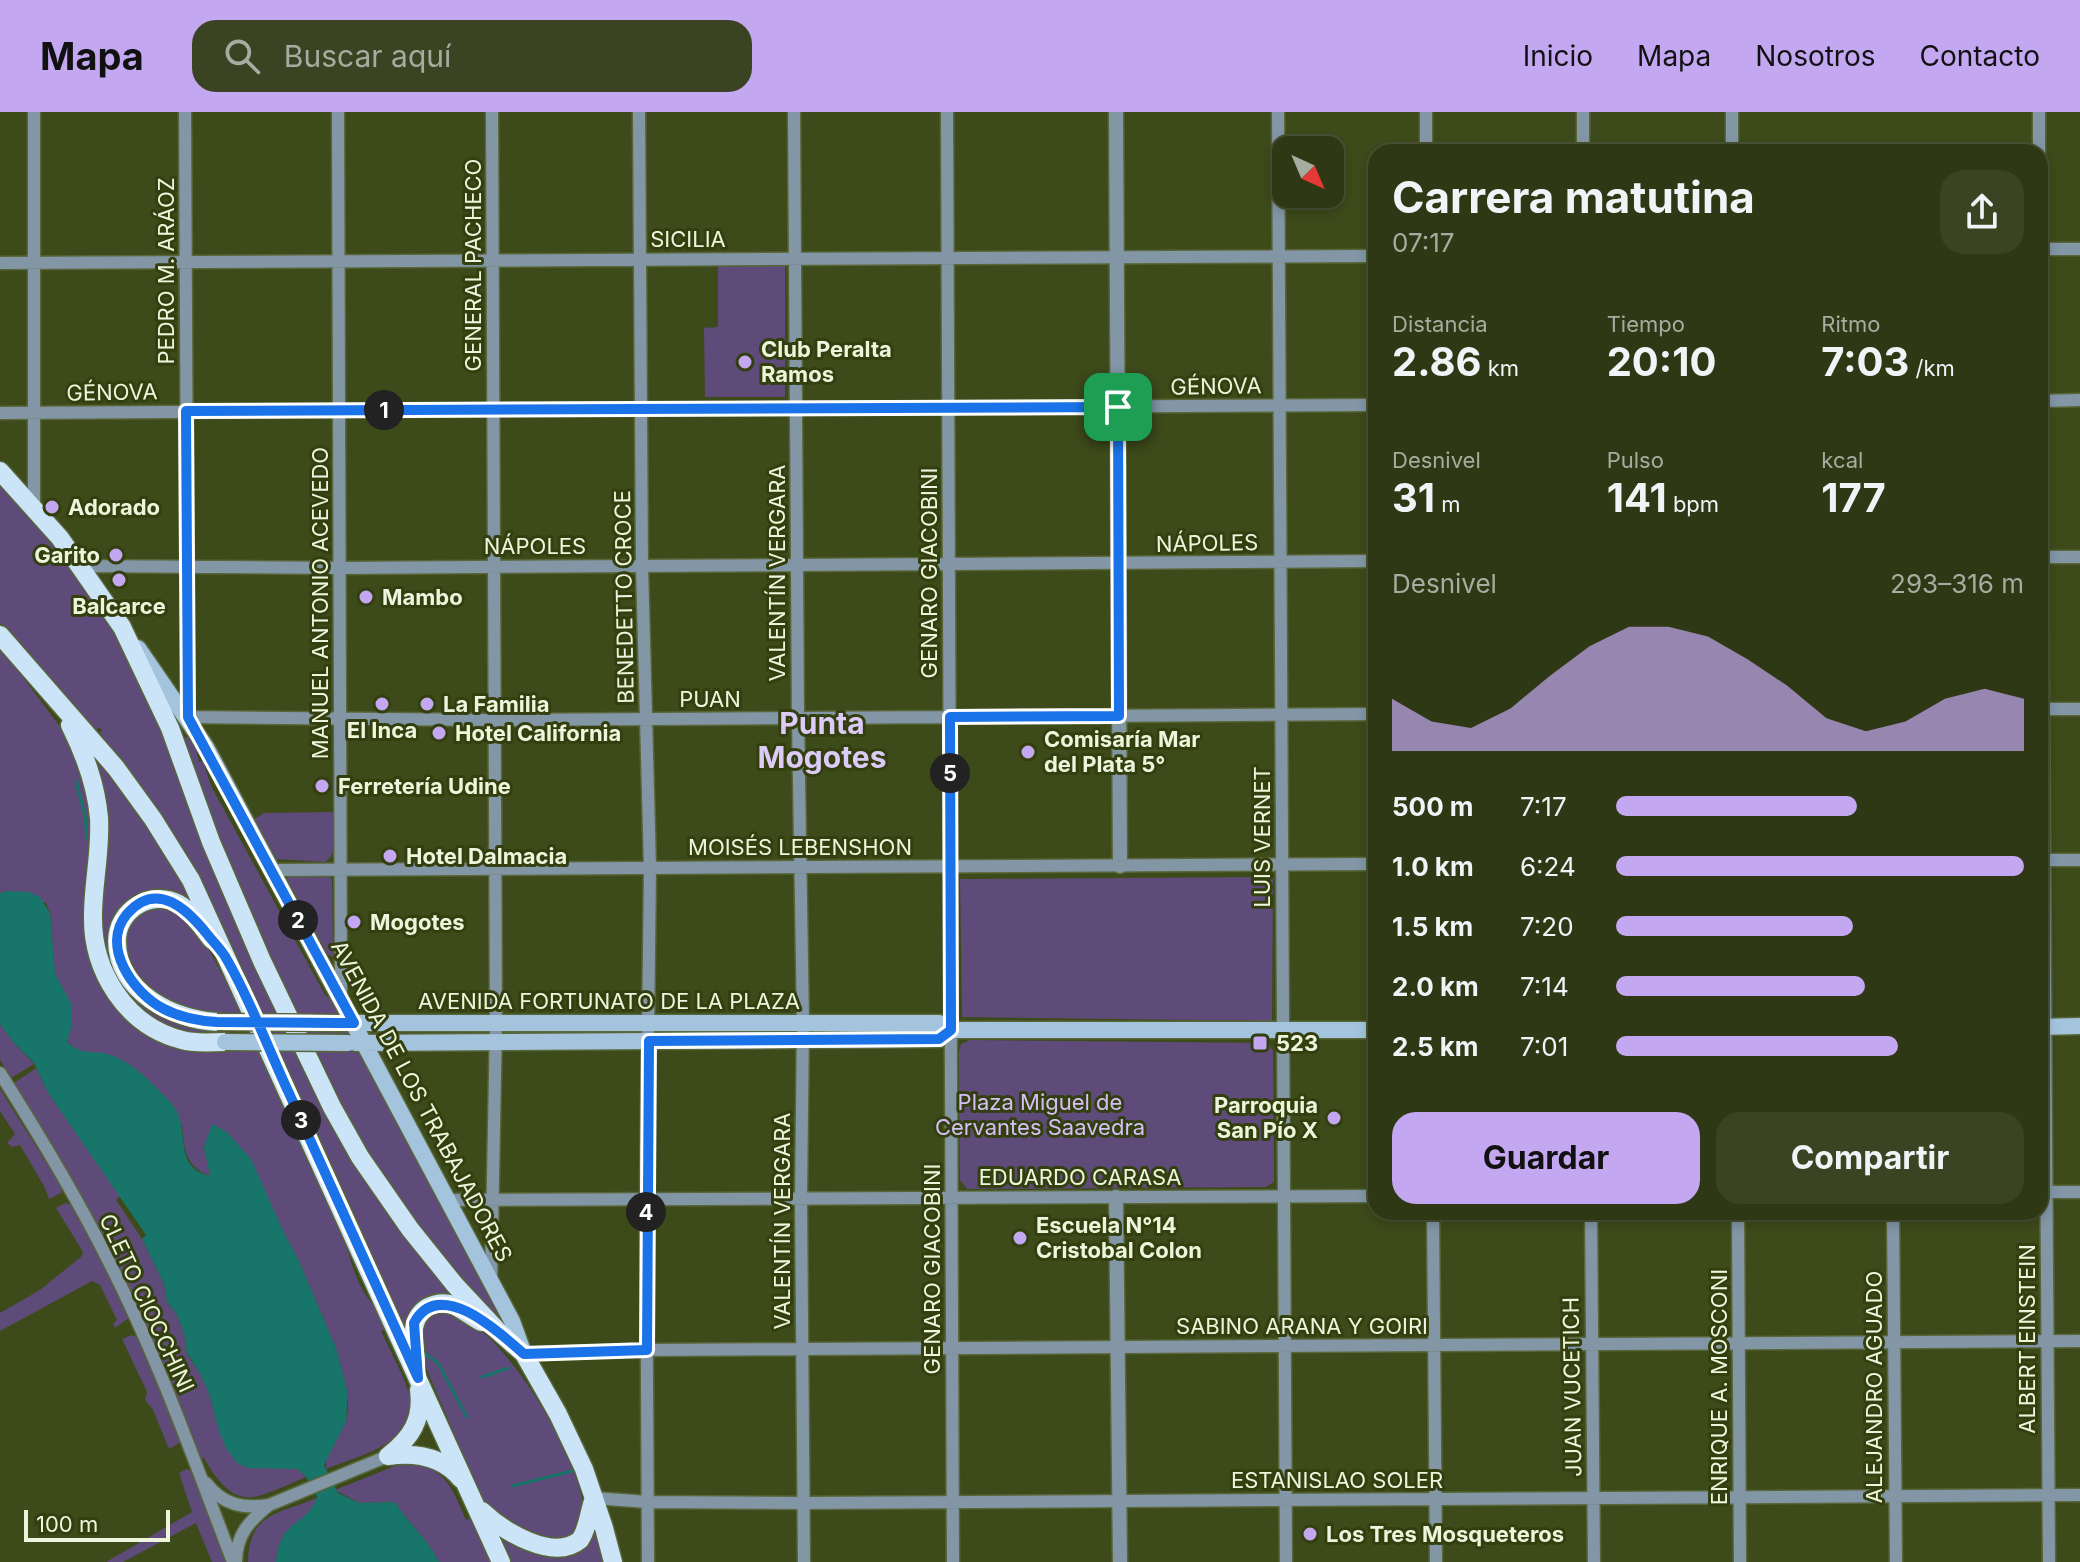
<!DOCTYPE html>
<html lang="es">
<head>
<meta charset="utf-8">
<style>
  :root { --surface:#2e3814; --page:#3a4322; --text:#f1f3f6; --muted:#a7aca0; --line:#495234; --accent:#c4a7f1 }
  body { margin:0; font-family:Inter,sans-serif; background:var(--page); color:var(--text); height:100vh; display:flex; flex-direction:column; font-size:30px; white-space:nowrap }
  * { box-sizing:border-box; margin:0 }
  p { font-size:26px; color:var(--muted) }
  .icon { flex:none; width:44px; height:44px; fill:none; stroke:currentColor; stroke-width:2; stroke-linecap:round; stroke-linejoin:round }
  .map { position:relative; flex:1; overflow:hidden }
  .sheet { position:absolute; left:1368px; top:32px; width:680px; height:1076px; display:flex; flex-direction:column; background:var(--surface); border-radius:24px; box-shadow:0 4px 12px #0003,0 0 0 2px var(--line) }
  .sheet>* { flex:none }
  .needle { width:52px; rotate:136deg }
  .tools { position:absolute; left:1272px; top:24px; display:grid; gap:16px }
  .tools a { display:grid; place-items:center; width:72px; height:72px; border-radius:16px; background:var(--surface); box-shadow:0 4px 12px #0003,0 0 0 2px var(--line); font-size:40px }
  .scale { position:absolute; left:24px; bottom:20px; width:146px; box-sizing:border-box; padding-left:8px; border:4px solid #edf6dc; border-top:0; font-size:22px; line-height:28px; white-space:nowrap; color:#edf6dc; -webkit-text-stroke:6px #333f0e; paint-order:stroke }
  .pin { position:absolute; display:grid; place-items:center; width:68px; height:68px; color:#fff; margin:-34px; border-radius:16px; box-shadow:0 4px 12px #0006 }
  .km { position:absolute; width:40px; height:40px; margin:-20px; border-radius:50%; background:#222; color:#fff; font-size:22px; line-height:40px; text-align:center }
  .round { display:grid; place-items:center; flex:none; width:84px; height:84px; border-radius:24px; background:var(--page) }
  .summary { display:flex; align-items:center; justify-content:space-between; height:136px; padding:0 24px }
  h1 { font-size:44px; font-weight:700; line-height:60px }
  .stats { display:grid; grid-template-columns:repeat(3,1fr); gap:12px; height:136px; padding:8px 24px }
  .stats div { display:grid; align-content:center }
  .stats b { font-size:40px; font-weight:700 }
  .stats small { font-size:22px; font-weight:400 }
  .stats p { font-size:22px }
  .chart { height:224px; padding:16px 24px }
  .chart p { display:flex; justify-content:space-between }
  .chart svg { width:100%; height:144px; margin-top:8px; fill:var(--accent); opacity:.7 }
  .primary-button { display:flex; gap:16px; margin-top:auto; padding:16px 24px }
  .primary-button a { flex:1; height:92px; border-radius:24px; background:var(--accent); color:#111; font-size:32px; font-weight:700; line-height:92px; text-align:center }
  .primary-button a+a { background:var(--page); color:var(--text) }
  ul { padding:0 24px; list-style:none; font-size:26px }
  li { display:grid; grid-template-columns:128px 96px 1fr; align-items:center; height:60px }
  li i { height:20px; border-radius:10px; background:var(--accent) }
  header { display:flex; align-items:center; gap:48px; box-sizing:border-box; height:112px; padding:0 40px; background:var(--accent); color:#111 }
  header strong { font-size:38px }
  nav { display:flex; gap:44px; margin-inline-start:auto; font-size:28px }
  .search { width:560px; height:72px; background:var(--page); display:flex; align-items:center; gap:20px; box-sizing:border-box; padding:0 28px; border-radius:24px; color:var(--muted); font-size:30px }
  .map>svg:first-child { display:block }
</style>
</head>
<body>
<header>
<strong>Mapa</strong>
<div class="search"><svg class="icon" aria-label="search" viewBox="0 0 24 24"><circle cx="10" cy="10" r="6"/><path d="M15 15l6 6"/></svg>Buscar aquí</div>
<nav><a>Inicio</a><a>Mapa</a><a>Nosotros</a><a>Contacto</a></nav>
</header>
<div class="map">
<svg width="2080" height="1450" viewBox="0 0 2080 1450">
  <rect width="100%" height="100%" fill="#3d4a1a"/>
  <path fill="#5e4b79" d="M718,153H785V285H705L704,216L718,215Z
    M0,373C49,425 91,481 128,542L357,1055L393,1108L462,1192L442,1187L408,1224L212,796L97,624L102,618L99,615L94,620L0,511Z
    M0,535L76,636L95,711L89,820L139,912L259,938L344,1121C348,1141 353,1160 362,1177C370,1192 383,1200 385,1217L381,1219C390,1239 403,1261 409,1282C423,1330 358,1344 326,1357V1345L346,1310L348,1296V1281L336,1236L298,1147L284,1121L204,1035L210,1064C185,1055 184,1037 182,1013L67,930L72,913L55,862L50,801L46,791L7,779L0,781Z
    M188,624L195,632L199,650L203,649L211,674L325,883C332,887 339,895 339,903L334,905L332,902H319L327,918L347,916L352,925L330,923L337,938L356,937L359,939L514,1228L418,1117L352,1017L276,862L206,697L186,633L184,627Z
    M90,640C133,681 175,752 201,805L183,789L121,802L129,872L219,916L223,925L170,918L137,897L102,846Z
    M334,700C334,715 340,741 325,750L276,747L254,707L264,701Z
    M290,763H325L332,767L333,845L327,842L287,767Z
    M1273,765L1272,909L962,905L960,767Z
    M143,794H174L205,830L243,902L214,901L208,904L160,888L130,856L122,823Z
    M0,912L14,931L34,952L11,966L0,948Z
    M970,928L1268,931L1273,939L1274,1070L1266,1075L967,1077L960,1068L959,940L961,932Z
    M36,956L47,979L120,1084L116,1088L142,1127L164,1172L167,1190L176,1201L184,1221L187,1242L201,1263L210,1284L218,1316L277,1356L298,1357L306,1365C255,1386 237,1404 204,1346L200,1347L145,1212L112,1142L14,971Z
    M0,977L62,1076L61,1081L49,1087L44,1074L20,1033L12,1035L7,1031L15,1022L0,999Z
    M65,1091L72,1093L103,1147L130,1205L115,1216L113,1212L117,1208L100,1173L92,1169L0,1219V1201L40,1178L82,1144L83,1140L56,1096Z
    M440,1195C454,1203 471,1209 482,1219C521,1253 572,1336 582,1387C584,1397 583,1407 582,1417L547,1439L484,1392L421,1244L417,1211Z
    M132,1223L139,1226L181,1330L169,1337L153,1298L145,1288L147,1280L122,1227Z
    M416,1351C448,1360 453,1379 466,1408L470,1406L493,1450H439C426,1424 409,1413 395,1390L359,1391L335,1378L395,1354Z
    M187,1357L191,1359L226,1450H212L196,1411L123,1450H106L192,1400L179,1361Z
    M317,1386C305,1416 280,1408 276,1450H248C249,1401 278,1402 317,1386Z
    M592,1404L603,1450H511L498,1420C520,1438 540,1450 570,1442Z"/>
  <path fill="#187569" d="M7,779L29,780L40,785L50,801L55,862L71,891L72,913L67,930C85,946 94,936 113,944C135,952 156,975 171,991C193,1015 170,1054 210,1064L204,1035L212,1012L227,1020L251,1047L284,1121L298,1147L336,1236L348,1281L346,1310L324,1353L338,1381L359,1391L395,1390C409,1413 426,1424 439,1450H276C280,1405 307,1415 317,1385L306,1365L298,1357L248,1356L237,1351L226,1336L218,1316L210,1284L201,1263L187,1241L184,1221L176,1201L167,1190L164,1172L142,1127L146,1123L47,979L34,951L14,931L0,912V781Z"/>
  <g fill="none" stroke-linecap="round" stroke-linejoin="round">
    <path stroke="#187569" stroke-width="3" d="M76,669L85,704L87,726
      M423,1240L438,1251L467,1305
      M482,1265L509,1256
      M512,1374L576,1358"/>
    <defs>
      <path id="minor" d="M34,0V395
        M185,0L188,605L495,608L1376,602
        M338,0L341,885
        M639,0L642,454L650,756L646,1088L648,1450
        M794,0L798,606L803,911L801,1087L804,1450
        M947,0L953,1450
        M1278,0L1286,1450
        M1426,0V40
        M1583,0V40
        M1732,0V40
        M2039,0V40
        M2040,137H2080
        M2040,141L2049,1450
        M0,151L1376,144
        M2040,289L2080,288
        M0,301L1376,293
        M2040,445H2080
        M79,454L340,456L1376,449
        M2040,597H2080
        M2040,748H2080
        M272,758L1376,752
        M0,961C38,1021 75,1082 107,1146C157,1243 194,1348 233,1450
        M2040,1080H2080
        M447,1088L1376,1084
        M1433,1100L1436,1450
        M1591,1100L1594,1450
        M1738,1100L1740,1450
        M1893,1100L1896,1450
        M491,1169L496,911L492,0
        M524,1242L647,1238L2080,1229
        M206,1371C223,1393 243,1397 269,1393L388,1344
        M594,1386L648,1390L804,1391L2080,1383
        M236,1450C236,1423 249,1409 269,1393"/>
      <path id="tertiary" d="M1116,0L1120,754
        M1116,1085L1120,1450"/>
      <path id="secondary" d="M138,536L206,635L512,1209L524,1242
        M337,911H939L951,918H1376
        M2040,915L2080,914
        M356,931L939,927L951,918"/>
      <path id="primary" d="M0,359L60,426L122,515L170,616L211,730L262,849L332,995L360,1045L410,1117L455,1173L498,1219L524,1242L558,1302L584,1357L604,1416L613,1450
        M0,523L116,656L153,707L191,768L501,1450
        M70,613C85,643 96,672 99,706C101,739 93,771 93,804C92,859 126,914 182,928C196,932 211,930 225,930
        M212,828C202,816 193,800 179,792C151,777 117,798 117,829C117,880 174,908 217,910
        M416,1249C414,1229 408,1207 428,1195C436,1191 445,1190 453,1193C463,1198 472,1205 481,1210
        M388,1344C411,1326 423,1308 419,1278
        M388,1344C416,1340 442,1344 461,1367
        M482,1399C503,1419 553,1450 580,1428C588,1417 589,1399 594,1386"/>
    </defs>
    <use href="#minor" stroke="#596639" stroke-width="15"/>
    <use href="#tertiary" stroke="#596639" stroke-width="17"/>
    <use href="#secondary" stroke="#596639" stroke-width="19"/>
    <use href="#primary" stroke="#596639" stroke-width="21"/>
    <use href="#minor" stroke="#8296a6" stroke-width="12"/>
    <use href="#tertiary" stroke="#8296a6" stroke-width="14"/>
    <use href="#secondary" stroke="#a4c4dd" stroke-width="16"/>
    <use href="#primary" stroke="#cce4f8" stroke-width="18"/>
    <defs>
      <path id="secondary-bridge" d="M217,910L337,911
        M225,930L348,931"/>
    </defs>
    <use href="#secondary-bridge" stroke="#596639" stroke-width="19" stroke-linecap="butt"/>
    <use href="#secondary-bridge" stroke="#a4c4dd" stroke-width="16"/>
  </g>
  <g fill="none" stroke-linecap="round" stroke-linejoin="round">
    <defs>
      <path id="route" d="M1118,295L186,299L188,605L354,911H337L217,910C198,909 181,906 164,897C133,881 100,834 127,802C157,768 187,797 207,822C213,830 221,837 226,846C250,887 268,936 288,979L418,1266L414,1211C439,1164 499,1220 524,1242L647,1238L649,929L939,927L951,918L950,605L1119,604L1118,295"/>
    </defs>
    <use href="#route" stroke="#fff" stroke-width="16"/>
    <use href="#route" stroke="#1a73e8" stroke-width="10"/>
  </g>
  <g fill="#c4a7f1" stroke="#333f0e" stroke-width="3">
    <circle cx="745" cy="250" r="8"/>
    <circle cx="52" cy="395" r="8"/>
    <circle cx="116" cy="443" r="8"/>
    <circle cx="119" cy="468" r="8"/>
    <circle cx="366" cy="485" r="8"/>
    <circle cx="382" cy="592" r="8"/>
    <circle cx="427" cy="592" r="8"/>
    <circle cx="439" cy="621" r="8"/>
    <circle cx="1028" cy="640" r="8"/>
    <circle cx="322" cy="674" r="8"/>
    <circle cx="390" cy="744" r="8"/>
    <circle cx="354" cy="810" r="8"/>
    <rect x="1252" y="923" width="16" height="16" rx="4"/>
    <circle cx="1334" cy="1006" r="8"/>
    <circle cx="1020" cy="1126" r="8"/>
    <circle cx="1310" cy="1422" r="8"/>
  </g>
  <g text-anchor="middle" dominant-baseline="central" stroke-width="6" stroke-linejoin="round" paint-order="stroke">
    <g font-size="22" fill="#edf6dc" stroke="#333f0e">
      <text x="688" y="127">SICILIA</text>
      <text transform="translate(473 153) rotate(-90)">GENERAL PACHECO</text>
      <text transform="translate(166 159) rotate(-90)">PEDRO M. ARÁOZ</text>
      <text transform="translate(1216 274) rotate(-1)">GÉNOVA</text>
      <text transform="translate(112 280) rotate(-1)">GÉNOVA</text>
      <text transform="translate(1207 431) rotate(-1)">NÁPOLES</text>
      <text x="535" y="434">NÁPOLES</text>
      <text transform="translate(777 461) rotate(-90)">VALENTÍN VERGARA</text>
      <text transform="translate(929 461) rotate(-90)">GENARO GIACOBINI</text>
      <text transform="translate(624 485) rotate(-91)">BENEDETTO CROCE</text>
      <text transform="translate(320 491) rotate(-90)">MANUEL ANTONIO ACEVEDO</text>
      <text x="710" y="587">PUAN</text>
      <text transform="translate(1262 725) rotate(-90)">LUIS VERNET</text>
      <text x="800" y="735">MOISÉS LEBENSHON</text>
      <text x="609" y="889">AVENIDA FORTUNATO DE LA PLAZA</text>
      <text transform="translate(422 989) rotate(62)">AVENIDA DE LOS TRABAJADORES</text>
      <text x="1080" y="1065">EDUARDO CARASA</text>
      <text transform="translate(782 1109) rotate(-90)">VALENTÍN VERGARA</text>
      <text transform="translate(932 1157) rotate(-90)">GENARO GIACOBINI</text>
      <text transform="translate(147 1191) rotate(65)">CLETO CIOCCHINI</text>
      <text x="1302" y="1214">SABINO ARANA Y GOIRI</text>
      <text transform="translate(2027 1227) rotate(-90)">ALBERT EINSTEIN</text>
      <text transform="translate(1572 1275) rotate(-91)">JUAN VUCETICH</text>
      <text transform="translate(1719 1275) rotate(-90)">ENRIQUE A. MOSCONI</text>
      <text transform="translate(1874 1275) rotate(-90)">ALEJANDRO AGUADO</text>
      <text x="1337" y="1368">ESTANISLAO SOLER</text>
    </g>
    <g font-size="22" font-weight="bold" fill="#edf6dc" stroke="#333f0e" text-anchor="start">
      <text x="761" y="237">Club Peralta<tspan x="761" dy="25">Ramos</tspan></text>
      <text x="68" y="395">Adorado</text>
      <text x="100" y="443" text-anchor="end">Garito</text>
      <text x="382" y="485">Mambo</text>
      <text x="119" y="494" text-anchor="middle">Balcarce</text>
      <text x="443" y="592">La Familia</text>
      <text x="382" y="618" text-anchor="middle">El Inca</text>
      <text x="455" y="621">Hotel California</text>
      <text x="1044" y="627">Comisaría Mar<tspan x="1044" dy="25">del Plata 5°</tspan></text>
      <text x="338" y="674">Ferretería Udine</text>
      <text x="406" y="744">Hotel Dalmacia</text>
      <text x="370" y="810">Mogotes</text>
      <text x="1276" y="931">523</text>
      <text x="1318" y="993" text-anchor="end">Parroquia<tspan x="1318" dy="25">San Pío X</tspan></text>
      <text x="1036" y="1113">Escuela N°14<tspan x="1036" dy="25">Cristobal Colon</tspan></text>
      <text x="1326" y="1422">Los Tres Mosqueteros</text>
    </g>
    <g font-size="22" fill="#d5bff8" stroke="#333f0e">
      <text x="1040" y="990">Plaza Miguel de<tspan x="1040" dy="25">Cervantes Saavedra</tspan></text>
    </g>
    <g font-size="30" font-weight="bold" fill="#dbcbf6" stroke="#333f0e">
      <text x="822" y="611">Punta<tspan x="822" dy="34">Mogotes</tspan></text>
    </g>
  </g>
</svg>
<div class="tools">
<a><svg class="needle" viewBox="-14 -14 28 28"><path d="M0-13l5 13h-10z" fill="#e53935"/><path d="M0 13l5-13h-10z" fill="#a7aca0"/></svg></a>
</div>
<div class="scale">100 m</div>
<div class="pin" style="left:1118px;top:295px;background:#1e9e55"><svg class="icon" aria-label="arrive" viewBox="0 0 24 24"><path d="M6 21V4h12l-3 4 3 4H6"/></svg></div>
<b class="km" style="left:384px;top:298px">1</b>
<b class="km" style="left:298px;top:808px">2</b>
<b class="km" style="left:301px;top:1008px">3</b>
<b class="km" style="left:646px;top:1100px">4</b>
<b class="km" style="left:950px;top:661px">5</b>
<section class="sheet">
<div class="summary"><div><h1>Carrera matutina</h1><p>07:17</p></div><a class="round"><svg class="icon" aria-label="share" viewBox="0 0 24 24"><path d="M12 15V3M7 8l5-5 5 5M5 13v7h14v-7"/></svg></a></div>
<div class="stats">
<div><p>Distancia</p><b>2.86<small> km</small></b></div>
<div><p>Tiempo</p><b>20:10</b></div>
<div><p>Ritmo</p><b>7:03<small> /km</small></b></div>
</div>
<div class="stats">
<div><p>Desnivel</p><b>31<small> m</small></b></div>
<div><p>Pulso</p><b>141<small> bpm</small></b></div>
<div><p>kcal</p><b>177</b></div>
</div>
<div class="chart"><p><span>Desnivel</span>293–316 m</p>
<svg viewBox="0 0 160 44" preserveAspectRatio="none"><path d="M0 44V28L10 35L20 37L30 31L40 21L50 12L60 6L70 6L80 9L90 16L100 24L110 34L120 38L130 35L140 28L150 25L160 28V44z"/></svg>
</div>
<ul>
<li><b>500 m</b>7:17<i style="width:59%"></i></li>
<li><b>1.0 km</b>6:24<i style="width:100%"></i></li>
<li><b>1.5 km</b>7:20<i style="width:58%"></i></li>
<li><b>2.0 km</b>7:14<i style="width:61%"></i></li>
<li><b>2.5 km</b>7:01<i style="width:69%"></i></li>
</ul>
<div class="primary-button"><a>Guardar</a><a>Compartir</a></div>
</section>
</div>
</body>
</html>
